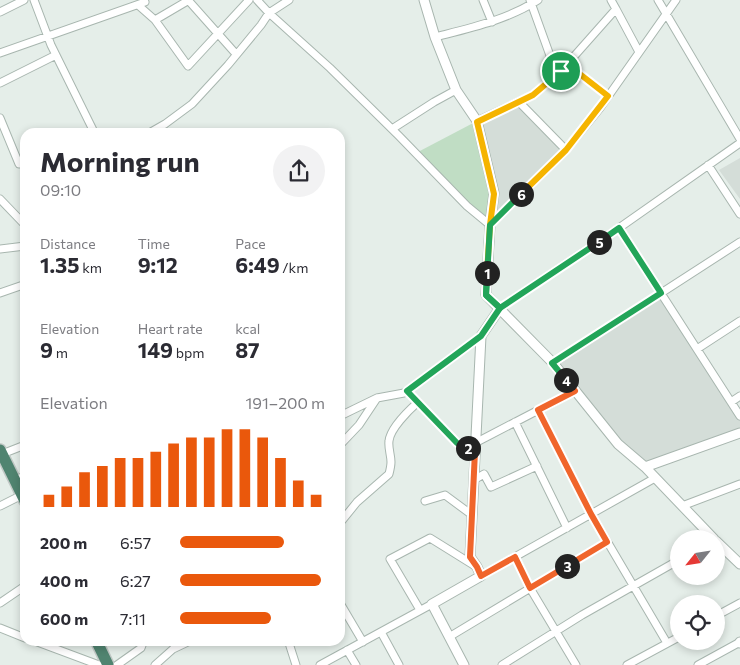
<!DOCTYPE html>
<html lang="en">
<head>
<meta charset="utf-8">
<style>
  :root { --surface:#fff; --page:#f2f2f3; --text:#2b2b33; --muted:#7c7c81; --accent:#ea580c }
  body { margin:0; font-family:Commissioner,sans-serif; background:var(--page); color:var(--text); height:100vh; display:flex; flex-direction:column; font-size:19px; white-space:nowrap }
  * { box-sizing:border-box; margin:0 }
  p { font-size:16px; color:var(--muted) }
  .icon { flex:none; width:28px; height:28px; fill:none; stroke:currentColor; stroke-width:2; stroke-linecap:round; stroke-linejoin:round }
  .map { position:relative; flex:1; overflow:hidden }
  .side { position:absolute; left:20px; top:128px; width:325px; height:518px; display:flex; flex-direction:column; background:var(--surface); border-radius:15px; box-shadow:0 2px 8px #0003 }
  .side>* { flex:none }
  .needle { width:32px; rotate:240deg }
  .fabs { position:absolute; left:670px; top:530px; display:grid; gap:10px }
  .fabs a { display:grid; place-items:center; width:55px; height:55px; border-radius:50%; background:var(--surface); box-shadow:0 2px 8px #0003; font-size:25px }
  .pin { position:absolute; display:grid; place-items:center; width:42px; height:42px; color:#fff; margin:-21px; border:2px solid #fff; border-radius:50%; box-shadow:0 1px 5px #0007 }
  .km { position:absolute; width:25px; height:25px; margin:-12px; border-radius:50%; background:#222; color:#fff; font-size:14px; line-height:25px; text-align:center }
  .round { display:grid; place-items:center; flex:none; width:52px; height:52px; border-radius:26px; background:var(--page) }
  .headline { display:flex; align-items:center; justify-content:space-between; height:85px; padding:0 20px }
  h1 { font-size:28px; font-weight:700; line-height:38px }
  .figures { display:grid; grid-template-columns:repeat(3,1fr); gap:8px; height:85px; padding:5px 20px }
  .figures div { display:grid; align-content:center }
  .figures b { font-size:21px; font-weight:700 }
  .figures small { font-size:14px; font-weight:400 }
  .figures p { font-size:14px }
  .chart { height:140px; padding:10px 20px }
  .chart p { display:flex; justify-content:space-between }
  .chart svg { width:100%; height:90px; margin-top:5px; stroke:var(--accent); stroke-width:6 }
  ul { padding:0 20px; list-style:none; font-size:16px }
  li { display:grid; grid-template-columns:80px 60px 1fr; align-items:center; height:38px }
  li i { height:12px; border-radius:6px; background:var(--accent) }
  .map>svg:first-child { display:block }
</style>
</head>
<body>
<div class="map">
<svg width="740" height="665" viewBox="0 0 740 665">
  <rect width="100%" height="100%" fill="#e5eee9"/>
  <path fill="#d4ddd8" d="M519,102L566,150L490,225L477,121Z
    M740,158V199L719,170Z
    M661,293L740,416V433L645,467L618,444L553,363Z"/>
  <path fill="#c0ddc4" d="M477,121L494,193L490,225L416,153Z"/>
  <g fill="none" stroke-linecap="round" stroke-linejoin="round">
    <defs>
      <path id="minor" d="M34,0L51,45L94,132
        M188,0L236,54
        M257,0L269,13L330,68L399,136L467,206L490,225L566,150L600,108L676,0
        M483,0L492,22
        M530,0L557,75
        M611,0L616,9
        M658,0L740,139
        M138,5L155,20L188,66L249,0
        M0,12L24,0
        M155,20L189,0
        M435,37C470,28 507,20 538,0
        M0,53L145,2L144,0
        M567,64L608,96
        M0,83L56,55
        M519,102L566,150
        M0,118L19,164L25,163
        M477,121L533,95L561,71L616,9L639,52
        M392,129L434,102L456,90
        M151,132L165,124L192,104L228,65L261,25L269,13L289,0
        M708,165L740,214
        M0,199L25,225
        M619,228L740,416
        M0,249L25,246
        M0,293L23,285L25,292
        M500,308L619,228L740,143
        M697,349L740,321
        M553,363L740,242
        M407,391L457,443L475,451
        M731,402L740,396
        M538,410L591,514L667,643
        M340,416L377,398L404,393L481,336
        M515,422L567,528
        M475,443L575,391
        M340,445L359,425L377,398
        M2,454L25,445
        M15,480L25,476
        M474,480L484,474L491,487L537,466
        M425,501L445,495L472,515
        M0,506L22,495
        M682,506L740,484
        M340,523L357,502L389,474C390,470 391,466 391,462C391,455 388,448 389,441C390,429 408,411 418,402
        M515,557L530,588L576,665
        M481,576L655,478
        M0,603L25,586
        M340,603L363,642
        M420,610L390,559L430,538L475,566
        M716,616L740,603
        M0,628L25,638
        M381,632L399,665
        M449,637L607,542
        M32,640L99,665
        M288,640L296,665
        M347,650L356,665
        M117,665L141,648L144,640
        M155,665L173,649L192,640
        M320,665L432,604
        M502,665L582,615L679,560
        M627,665L679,637
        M698,665L740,642"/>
      <path id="tertiary" d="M424,0L435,37L456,90L477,121L494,193L490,225L486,295L553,363L618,444L645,467L714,539
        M645,467L740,433
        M716,541L740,564
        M740,642V643
        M464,665L432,604L481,576L477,567L470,557L481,336L500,308"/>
      <path id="trunk" d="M0,450L25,501
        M96,640L108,665"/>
    </defs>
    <use href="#minor" stroke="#a8b6af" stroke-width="9"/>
    <use href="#tertiary" stroke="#a8b6af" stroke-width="11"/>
    <use href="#trunk" stroke="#c2c9c6" stroke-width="14"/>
    <use href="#minor" stroke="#fff" stroke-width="7"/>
    <use href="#tertiary" stroke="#fff" stroke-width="9"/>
    <use href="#trunk" stroke="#508470" stroke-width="11"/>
  </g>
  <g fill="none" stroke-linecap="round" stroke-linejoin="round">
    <defs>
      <path id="split-1" d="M487,273L490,225L494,194L477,122L533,95L561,71"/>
      <path id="split-2" d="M468,448L457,443L407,391L481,336L500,308L486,295L487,273"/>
      <path id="split-3" d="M468,448L475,451L470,557L477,567L481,576L515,557L530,588L567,566"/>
      <path id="split-4" d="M566,380L575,391L538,410L591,514L607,542L567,566"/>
      <path id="split-5" d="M566,380L552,363L661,293L619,228L599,242"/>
      <path id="split-6" d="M521,194L490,225L486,295L500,308L599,242"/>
      <path id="split-7" d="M521,194L566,150L608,96L567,64L561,71"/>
    </defs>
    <use href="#split-1" stroke="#fff" stroke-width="10"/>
    <use href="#split-2" stroke="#fff" stroke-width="10"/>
    <use href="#split-3" stroke="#fff" stroke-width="10"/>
    <use href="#split-4" stroke="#fff" stroke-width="10"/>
    <use href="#split-5" stroke="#fff" stroke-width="10"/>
    <use href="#split-6" stroke="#fff" stroke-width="10"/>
    <use href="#split-7" stroke="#fff" stroke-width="10"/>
    <use href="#split-1" stroke="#f5b400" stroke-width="6"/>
    <use href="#split-2" stroke="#22a559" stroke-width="6"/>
    <use href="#split-3" stroke="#f0652b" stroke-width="6"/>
    <use href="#split-4" stroke="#f0652b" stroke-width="6"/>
    <use href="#split-5" stroke="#22a559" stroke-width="6"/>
    <use href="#split-6" stroke="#22a559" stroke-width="6"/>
    <use href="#split-7" stroke="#f5b400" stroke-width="6"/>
  </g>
</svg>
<div class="fabs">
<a><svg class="needle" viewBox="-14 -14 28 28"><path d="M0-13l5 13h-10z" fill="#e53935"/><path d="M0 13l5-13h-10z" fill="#7c7c81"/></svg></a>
<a><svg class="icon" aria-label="locate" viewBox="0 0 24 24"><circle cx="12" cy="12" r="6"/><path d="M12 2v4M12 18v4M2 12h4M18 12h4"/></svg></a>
</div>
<div class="pin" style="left:561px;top:71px;background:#1e9e55"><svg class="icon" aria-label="arrive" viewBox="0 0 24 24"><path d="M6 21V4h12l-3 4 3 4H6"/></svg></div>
<b class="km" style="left:487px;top:273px">1</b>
<b class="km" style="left:468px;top:448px">2</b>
<b class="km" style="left:567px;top:566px">3</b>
<b class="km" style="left:566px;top:380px">4</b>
<b class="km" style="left:599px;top:242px">5</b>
<b class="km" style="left:521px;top:194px">6</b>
<section class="side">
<div class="headline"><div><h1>Morning run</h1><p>09:10</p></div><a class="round"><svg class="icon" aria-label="share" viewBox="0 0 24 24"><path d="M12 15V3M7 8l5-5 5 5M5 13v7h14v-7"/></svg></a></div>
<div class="figures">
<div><p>Distance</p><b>1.35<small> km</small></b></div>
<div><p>Time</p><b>9:12</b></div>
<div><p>Pace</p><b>6:49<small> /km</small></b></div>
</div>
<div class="figures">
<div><p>Elevation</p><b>9<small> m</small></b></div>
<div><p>Heart rate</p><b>149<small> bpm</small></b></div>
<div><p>kcal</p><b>87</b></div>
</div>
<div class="chart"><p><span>Elevation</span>191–200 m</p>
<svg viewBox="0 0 160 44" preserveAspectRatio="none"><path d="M5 44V38M15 44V34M25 44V27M35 44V24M45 44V20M55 44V20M65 44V17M75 44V13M85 44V10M95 44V10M105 44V6M115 44V6M125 44V10M135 44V20M145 44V31M155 44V38"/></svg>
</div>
<ul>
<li><b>200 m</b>6:57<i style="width:72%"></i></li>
<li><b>400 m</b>6:27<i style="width:97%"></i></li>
<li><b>600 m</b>7:11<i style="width:63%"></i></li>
</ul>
</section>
</div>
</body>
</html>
